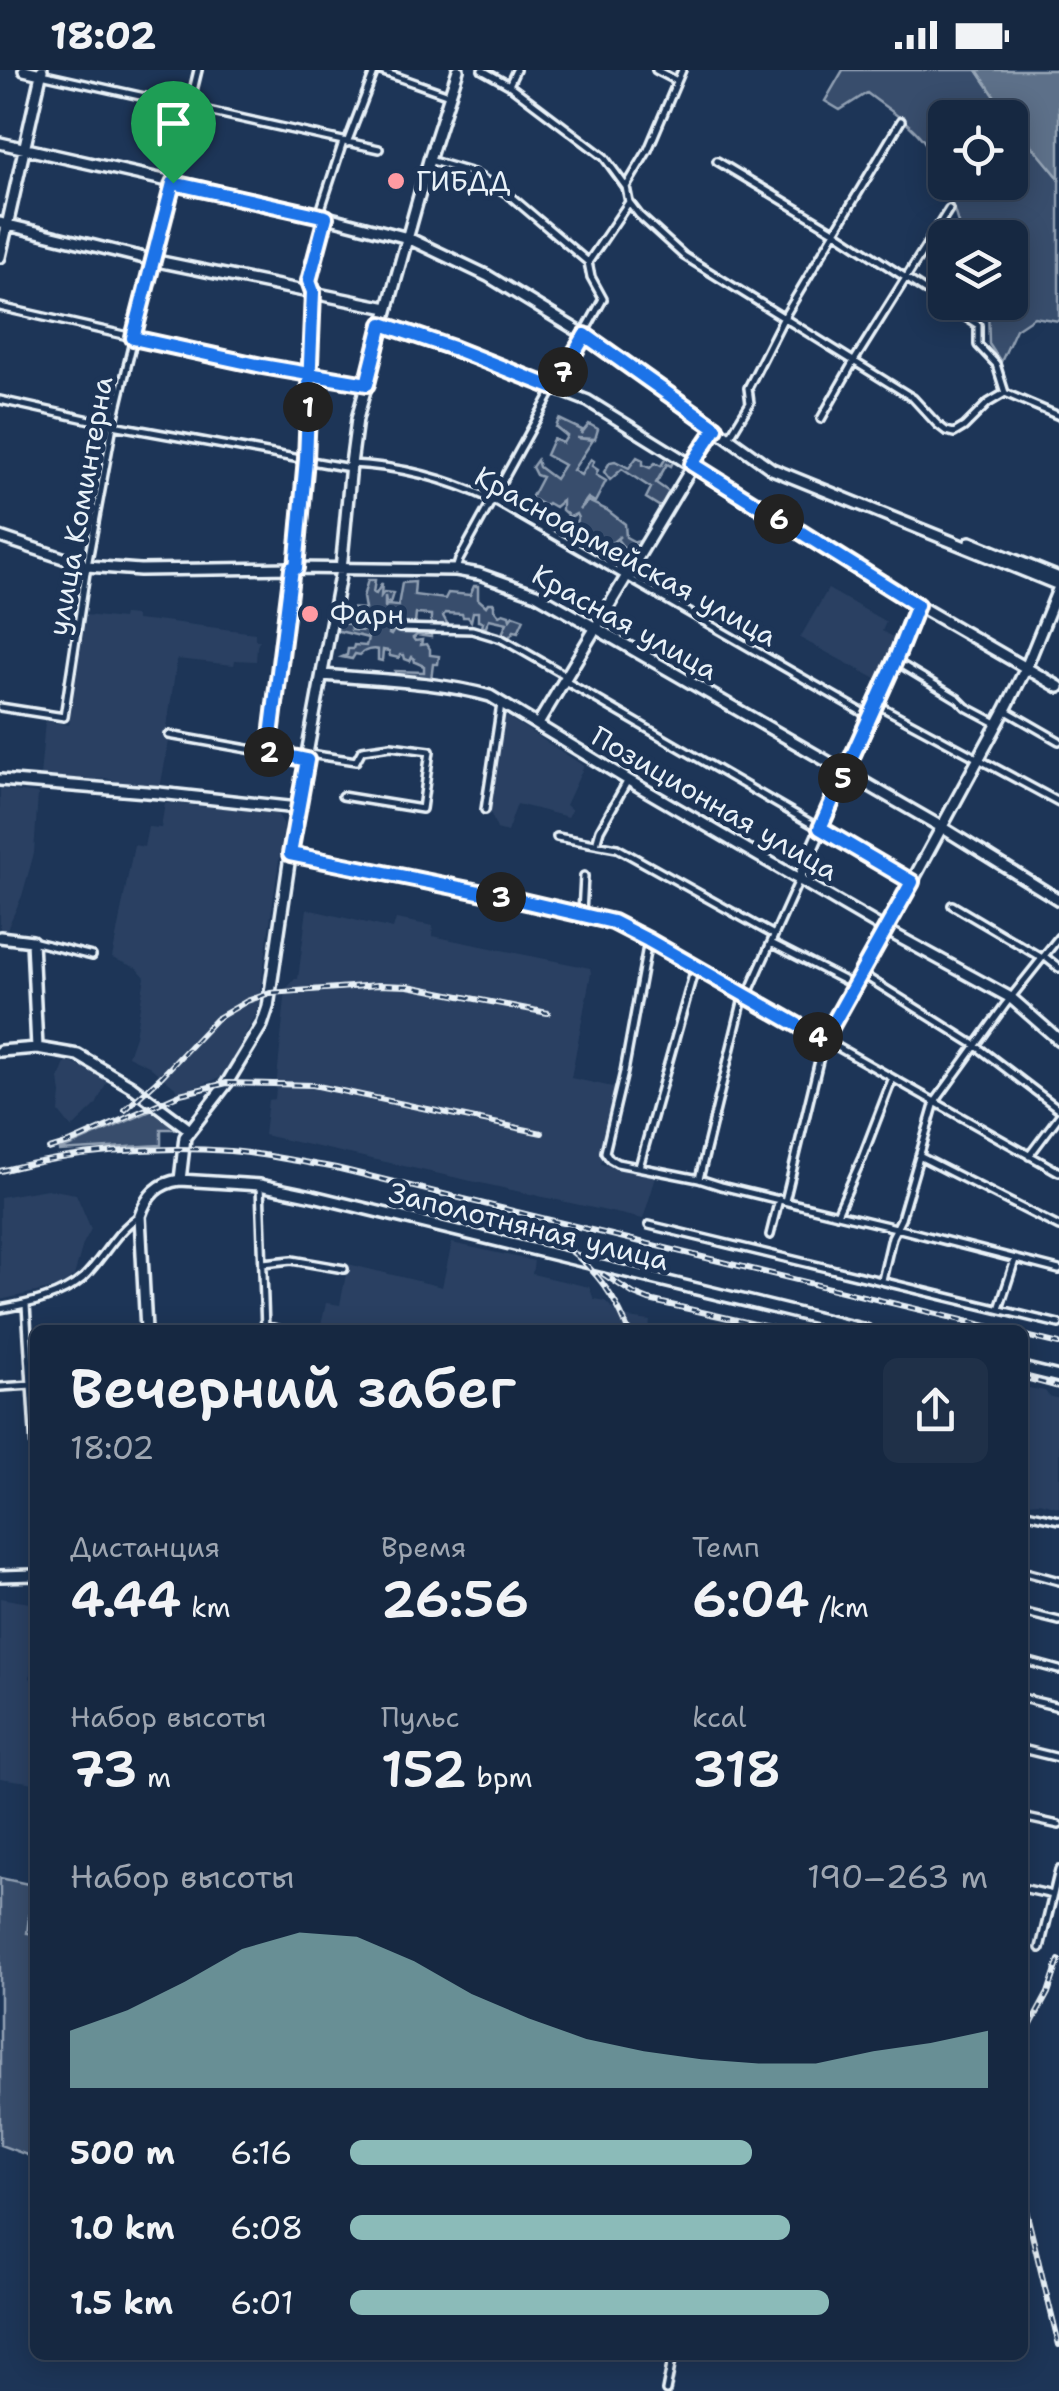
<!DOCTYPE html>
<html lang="ru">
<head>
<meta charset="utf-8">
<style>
  :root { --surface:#162841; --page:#1f3048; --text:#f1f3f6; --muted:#9ea6b1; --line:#35445a; --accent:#8bbbb9 }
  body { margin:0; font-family:"Shantell Sans",sans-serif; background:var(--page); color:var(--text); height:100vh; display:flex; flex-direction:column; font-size:38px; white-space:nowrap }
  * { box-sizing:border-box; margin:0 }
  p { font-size:32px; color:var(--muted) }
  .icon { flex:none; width:55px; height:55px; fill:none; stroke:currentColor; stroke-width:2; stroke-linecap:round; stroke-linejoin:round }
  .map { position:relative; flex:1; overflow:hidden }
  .details { position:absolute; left:30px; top:1255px; width:998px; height:1035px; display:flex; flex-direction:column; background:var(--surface); border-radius:15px; box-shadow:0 5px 25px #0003,0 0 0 2px var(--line) }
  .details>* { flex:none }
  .controls { position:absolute; left:928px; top:30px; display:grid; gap:20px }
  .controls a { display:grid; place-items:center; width:100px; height:100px; border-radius:15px; background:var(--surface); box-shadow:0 5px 25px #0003,0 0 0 2px var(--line); font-size:50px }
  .pin { position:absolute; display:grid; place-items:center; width:85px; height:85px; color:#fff; margin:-102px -42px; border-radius:50% 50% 50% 0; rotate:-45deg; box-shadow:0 0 10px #0007 }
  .pin .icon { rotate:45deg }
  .km { position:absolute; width:50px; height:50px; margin:-25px; border-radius:50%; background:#222; color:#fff; font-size:28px; line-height:50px; text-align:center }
  .round { display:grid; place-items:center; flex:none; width:105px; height:105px; border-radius:15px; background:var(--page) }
  .overview { display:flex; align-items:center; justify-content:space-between; height:170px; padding:0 40px }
  h1 { font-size:55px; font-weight:600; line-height:75px }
  .metrics { display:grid; grid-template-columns:repeat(3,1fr); gap:15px; height:170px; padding:10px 40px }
  .metrics div { display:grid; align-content:center }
  .metrics b { font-size:50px; font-weight:600 }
  .metrics small { font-size:28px; font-weight:400 }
  .metrics p { font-size:28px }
  .chart { height:280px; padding:20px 40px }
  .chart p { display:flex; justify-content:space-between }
  .chart svg { width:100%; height:180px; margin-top:10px; fill:var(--accent); opacity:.7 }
  ul { padding:0 40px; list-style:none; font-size:32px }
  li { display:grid; grid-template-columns:160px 120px 1fr; align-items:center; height:75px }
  li i { height:25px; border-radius:12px; background:var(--accent) }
  .status { display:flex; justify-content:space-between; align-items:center; height:70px; padding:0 50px; background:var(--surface); direction:ltr }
  .status svg { height:28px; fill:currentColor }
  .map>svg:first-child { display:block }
</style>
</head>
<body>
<div class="status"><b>18:02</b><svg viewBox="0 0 49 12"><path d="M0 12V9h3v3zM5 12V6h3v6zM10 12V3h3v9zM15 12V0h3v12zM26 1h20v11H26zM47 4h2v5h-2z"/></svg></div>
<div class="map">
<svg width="1059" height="2321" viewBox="0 0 1059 2321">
  <rect width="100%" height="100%" fill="#1d3557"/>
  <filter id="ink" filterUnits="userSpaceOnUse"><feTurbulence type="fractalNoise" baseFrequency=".01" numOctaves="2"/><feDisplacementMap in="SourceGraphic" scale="20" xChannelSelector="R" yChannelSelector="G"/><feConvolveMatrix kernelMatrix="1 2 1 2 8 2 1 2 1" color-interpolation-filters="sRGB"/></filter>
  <g filter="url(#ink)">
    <path fill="#2a4162" d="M828,519L886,552L882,561L897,570L880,611L800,568Z
      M86,545L122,549L123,545L136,546V550L155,552L156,550L255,563V570H260L257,576L256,591L235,590L234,595L177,589L165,670L169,671L160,718L124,715L106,708L88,712L40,707L45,651L69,655Z
      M506,646L584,696L566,735L572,740L568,747L517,734L507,762L497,759L490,742L502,647Z
      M0,719L38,724L34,783L22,826L6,861L0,860Z
      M165,733L277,743L284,755L257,943L223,1007L180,1022L149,996L128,986L135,966L145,907L137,898L112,888L134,775L144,777L148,757L161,758Z
      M307,839L393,859L396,849L433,856L432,866L590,898L591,903L571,1008L617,1018L601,1094L656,1107L643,1149L264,1065L268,1030L275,1029L286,919L295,909H298Z
      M66,991L80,996L81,993L109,1007L96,1035L72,1058L59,1042L61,1024L59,1008Z
      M47,1119L76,1124L91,1159L83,1174L74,1206L58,1217L0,1230V1127Z
      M452,1173L534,1191L532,1204L589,1217L594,1229L605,1231L621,1247L650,1251L649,1260H320L326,1233L340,1235L348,1194L442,1217Z
      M1023,1317L1045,1321L1049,1326L1059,1329V1437L1039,1432L1026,1433L1023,1437Z
      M0,1528L35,1534L30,1608L35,1613V1713L0,1708Z"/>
    <path fill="#374d6c" stroke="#909fb2" stroke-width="2.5" d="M843,0H977L1010,48H945V112H1010V48L1059,108V251L1034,247L1016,259L1001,292L989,274L988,233L1010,232V168L962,167C954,138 941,94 923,70C908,51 886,38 867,23L840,40L825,31Z
      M559,349L582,360L581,364L589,354L598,359L595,369L577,368L593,370L573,400L581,405L591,389L594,391L592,396L598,400L596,405L606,411L595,432L588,428L579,440L588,431L607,440L625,454L626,467L635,472L645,470L640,478L635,475L633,482L628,476L624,478L617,469L620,466L613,472L603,474L600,467L595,470L585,462L576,468L584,474L580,478L576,474L564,470L563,464L571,463L578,448L576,444L570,447L562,440V431L555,437L548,433L545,436L531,428L542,407L536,405L532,397L537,390L539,397L555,409L564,395L546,385L553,369L563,373L567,366L556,357Z
      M667,386L674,390L671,396L667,394L656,413L669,422L665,429L667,431L662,438L646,428L651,418L622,399L610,410L604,402L610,392L615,391L629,398L637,387L643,390V395L650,398L655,393L661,396Z
      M368,510H375L373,523L376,524L382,513L381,526L384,522L393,523L390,533L386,532L385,526V538L386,535L398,536L402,513L415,512L414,525L445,529L448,523L470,525L474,516H478V529L486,536L488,533H494V539L499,545L503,543L509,545L510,549L513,545L524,549L518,562L514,561L507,570L501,566L507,553L489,549L486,557L482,558L483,552L478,551V542H473L471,551L468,547H463L462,544L445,543L443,546L448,555H431V545L416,544L415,554L401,555L400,552H392L389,564L391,565L394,560H431V567L417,565L413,568L415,571L422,570L421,575L427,574L430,579V585L439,586L438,594H433L431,610L399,608L398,606L395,608V601L424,602V596L415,592L414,588L412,587L410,591L405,589L404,585H400L399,588L390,586L389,581L383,580L382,591L378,590V580C373,578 364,580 360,585L355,584L352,589L342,587L347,585L348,579H353L354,575L366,576L368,568L335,560L336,553L350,554L351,560L363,561L366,555L370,558L366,553L353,549L354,544L343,542V538L365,539L363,527Z
      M155,1039L180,1059H161V1075L58,1081Z
      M0,1808L33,1815L27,1863L35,1864V2088L0,2075Z"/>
    <path fill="#5d7089" stroke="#95a4b5" stroke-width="2.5" d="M977,0H1059V108L1010,49Z"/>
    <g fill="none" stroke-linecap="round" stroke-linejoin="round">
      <defs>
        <path id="street" d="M378,0L449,25
          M482,0L509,15L604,87L626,117L629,132L639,145L684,186L913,328L937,354L946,361L954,363L964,357L988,333L1005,323
          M656,0L677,11
          M41,4L379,79
          M509,15L516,0
          M347,73L375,0
          M429,90L473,103L508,124L588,192L591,207L603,229L459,490L456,500
          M717,91L834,161L978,255V275L996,294L1005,323
          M626,117L648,80L682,0
          M319,145L343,72
          M589,191L629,132
          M0,237L261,296L367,313
          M1005,323L1059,346
          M0,330L113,355L350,398
          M821,349L854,291L949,139
          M730,366L750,333L748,318L783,249L901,51
          M351,394C400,396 448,409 493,430L869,646
          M296,498L306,389L313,222L309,211L326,149
          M399,558L472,560L502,569L565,605
          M895,591L958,629L966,637L998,654
          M565,611L912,812
          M878,635L1059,732
          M0,637L64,647L87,496L113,355L198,0
          M1005,640L1059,671
          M169,665L304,689
          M269,682L293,498
          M309,684L356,691L362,680L391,676L430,681L422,739L342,726
          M485,740L501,634
          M557,767L617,778L774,865
          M596,774L600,760L628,710
          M290,783L582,844L613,853L648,870L1059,1102
          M952,835L1042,888
          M582,843L584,806
          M32,871L92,886
          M648,871L624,1002L605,1082L610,1089L617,1093L699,1109L721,1116L896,1158L1059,1200
          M771,873L855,916
          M1044,886L1059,898
          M862,904L975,975L1059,1039
          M747,926L799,810
          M919,1086L1059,1157
          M1029,1086L1059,1046
          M639,1097L695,898
          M699,1109L744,924
          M260,1115L265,1260
          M785,1131L824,970L886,860
          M837,1144L862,1088L892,1010
          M649,1155L1059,1254
          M770,1165L779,1129
          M263,1193L292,1190L344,1199
          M882,1210L892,1167L901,1149L935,1032L1005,935L1059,867
          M26,1235L35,1378
          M0,1239C28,1234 61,1227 83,1208C103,1189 115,1162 138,1147
          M999,1239L1015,1190
          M265,1256L281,1260
          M0,1317L32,1315
          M1022,1442L1059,1450
          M1022,1501L1059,1511
          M1022,1542L1059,1551
          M1022,1590L1059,1600
          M1022,1628L1059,1637
          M1022,1679L1059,1688
          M1022,1747L1059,1755
          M1022,1818L1053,1825
          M1040,1878L1059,1800
          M666,2321L673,2285"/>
        <path id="secondary" d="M24,0L41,4
          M0,73L319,145L408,168L488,206L585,265L772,399L1059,515
          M0,153L152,190L387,238
          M0,187L42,0
          M382,254L453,279L588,331L917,535L1059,617
          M0,467L87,496L140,500L293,498L456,500L479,504L536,524L594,557L943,758L1059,830
          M970,472L1059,508
          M322,605C378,610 436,611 490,626L628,710L886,860L1011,928L1059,970
          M538,654L716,357
          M0,710L159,723L297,738
          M799,808L895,591L917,535
          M886,860L1005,640L1026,598L1059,517
          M0,867L32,871L37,978
          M0,981L37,978L78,985L131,1016L190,1060
          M180,1110L185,1067L227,1013L262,955L268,937L297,738L341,500L351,394L357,349L429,90L458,0
          M146,1260L140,1146C147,1125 158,1113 180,1110L260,1115L313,1126L866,1260
          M1022,1298L1059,1307
          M0,1506L35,1505"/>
      </defs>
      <use href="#street" stroke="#e8f1f8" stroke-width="12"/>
      <use href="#secondary" stroke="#e8f1f8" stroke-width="16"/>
      <use href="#street" stroke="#1d3557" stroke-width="5"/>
      <use href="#secondary" stroke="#1d3557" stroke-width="9"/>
      <defs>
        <path id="rail" d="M125,1040L162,1006L216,949L247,931L270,923L378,915L408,916L548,943
          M49,1079L72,1072L180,1024L227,1013L313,1015L542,1063
          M0,1101C71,1082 156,1075 230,1081C265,1084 301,1092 336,1098L1003,1260
          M533,1157C576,1177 611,1214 628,1260
          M603,1204L634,1224L649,1230L781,1260
          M1022,1265L1059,1274
          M1022,1307L1059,1317
          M1022,1971L1048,1923L1059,1890
          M1022,2124L1059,2275"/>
      </defs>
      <use href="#rail" stroke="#e8f1f8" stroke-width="6"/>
      <use href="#rail" stroke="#1d3557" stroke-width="2.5" stroke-dasharray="8" stroke-linecap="butt"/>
    </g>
  </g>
  <g fill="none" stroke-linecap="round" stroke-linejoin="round" filter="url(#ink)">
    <defs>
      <path id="route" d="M173,113L326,147L309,211L313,222L306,389L296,498H292L269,682L307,690L290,784L509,828L613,852L648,870L824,970L912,812L820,758L895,591L917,535L692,394L716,358L585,265L554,318L453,278L382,254L367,314L262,296L133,268L173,113"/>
    </defs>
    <use href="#route" stroke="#fff" stroke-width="20"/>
    <use href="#route" stroke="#1a73e8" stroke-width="12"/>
  </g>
  <g fill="#ff9aa2" stroke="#1d3557" stroke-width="4">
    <circle cx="396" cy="111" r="10"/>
    <circle cx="310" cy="544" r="10"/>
  </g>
  <g text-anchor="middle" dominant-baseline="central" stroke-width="10" stroke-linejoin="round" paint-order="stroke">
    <g font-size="28" fill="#e8f1f8" stroke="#1d3557" text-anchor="start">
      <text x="416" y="111">ГИБДД</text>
      <text x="330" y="544">Фарн</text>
    </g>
    <g font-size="28" fill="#e8f1f8" stroke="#1d3557">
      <text transform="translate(80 436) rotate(-80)">улица Коминтерна</text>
      <text transform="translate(626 486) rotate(29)">Красноармейская улица</text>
      <text transform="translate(625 552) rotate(29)">Красная улица</text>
      <text transform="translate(715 733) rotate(30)">Позиционная улица</text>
      <text transform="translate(529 1156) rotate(14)">Заполотняная улица</text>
    </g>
  </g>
</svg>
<div class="controls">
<a><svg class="icon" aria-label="locate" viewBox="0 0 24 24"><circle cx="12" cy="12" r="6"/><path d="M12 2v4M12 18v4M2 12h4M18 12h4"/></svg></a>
<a><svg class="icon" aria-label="layers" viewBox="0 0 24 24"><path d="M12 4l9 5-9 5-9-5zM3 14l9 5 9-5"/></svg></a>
</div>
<div class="pin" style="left:173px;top:113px;background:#1e9e55"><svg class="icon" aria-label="arrive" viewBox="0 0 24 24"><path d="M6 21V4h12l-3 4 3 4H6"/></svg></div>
<b class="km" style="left:308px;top:337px">1</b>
<b class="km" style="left:269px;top:682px">2</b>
<b class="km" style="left:501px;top:827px">3</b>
<b class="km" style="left:818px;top:967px">4</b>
<b class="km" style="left:843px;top:708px">5</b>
<b class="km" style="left:779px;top:449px">6</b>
<b class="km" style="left:563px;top:302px">7</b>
<section class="details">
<div class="overview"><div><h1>Вечерний забег</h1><p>18:02</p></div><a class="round"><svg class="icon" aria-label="share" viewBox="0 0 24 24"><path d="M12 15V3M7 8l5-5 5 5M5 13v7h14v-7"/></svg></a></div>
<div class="metrics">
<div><p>Дистанция</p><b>4.44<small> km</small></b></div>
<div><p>Время</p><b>26:56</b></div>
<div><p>Темп</p><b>6:04<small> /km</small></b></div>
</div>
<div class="metrics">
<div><p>Набор высоты</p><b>73<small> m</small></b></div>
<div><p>Пульс</p><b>152<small> bpm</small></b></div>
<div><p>kcal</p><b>318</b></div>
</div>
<div class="chart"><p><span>Набор высоты</span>190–263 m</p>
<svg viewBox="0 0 160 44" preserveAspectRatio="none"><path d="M0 44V30L10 25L20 18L30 10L40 6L50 7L60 13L70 21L80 27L90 32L100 35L110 37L120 38L130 38L140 35L150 33L160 30V44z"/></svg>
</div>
<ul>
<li><b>500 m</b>6:16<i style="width:63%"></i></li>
<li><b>1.0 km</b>6:08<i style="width:69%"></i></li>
<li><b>1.5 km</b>6:01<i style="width:75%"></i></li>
</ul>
</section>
</div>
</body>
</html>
